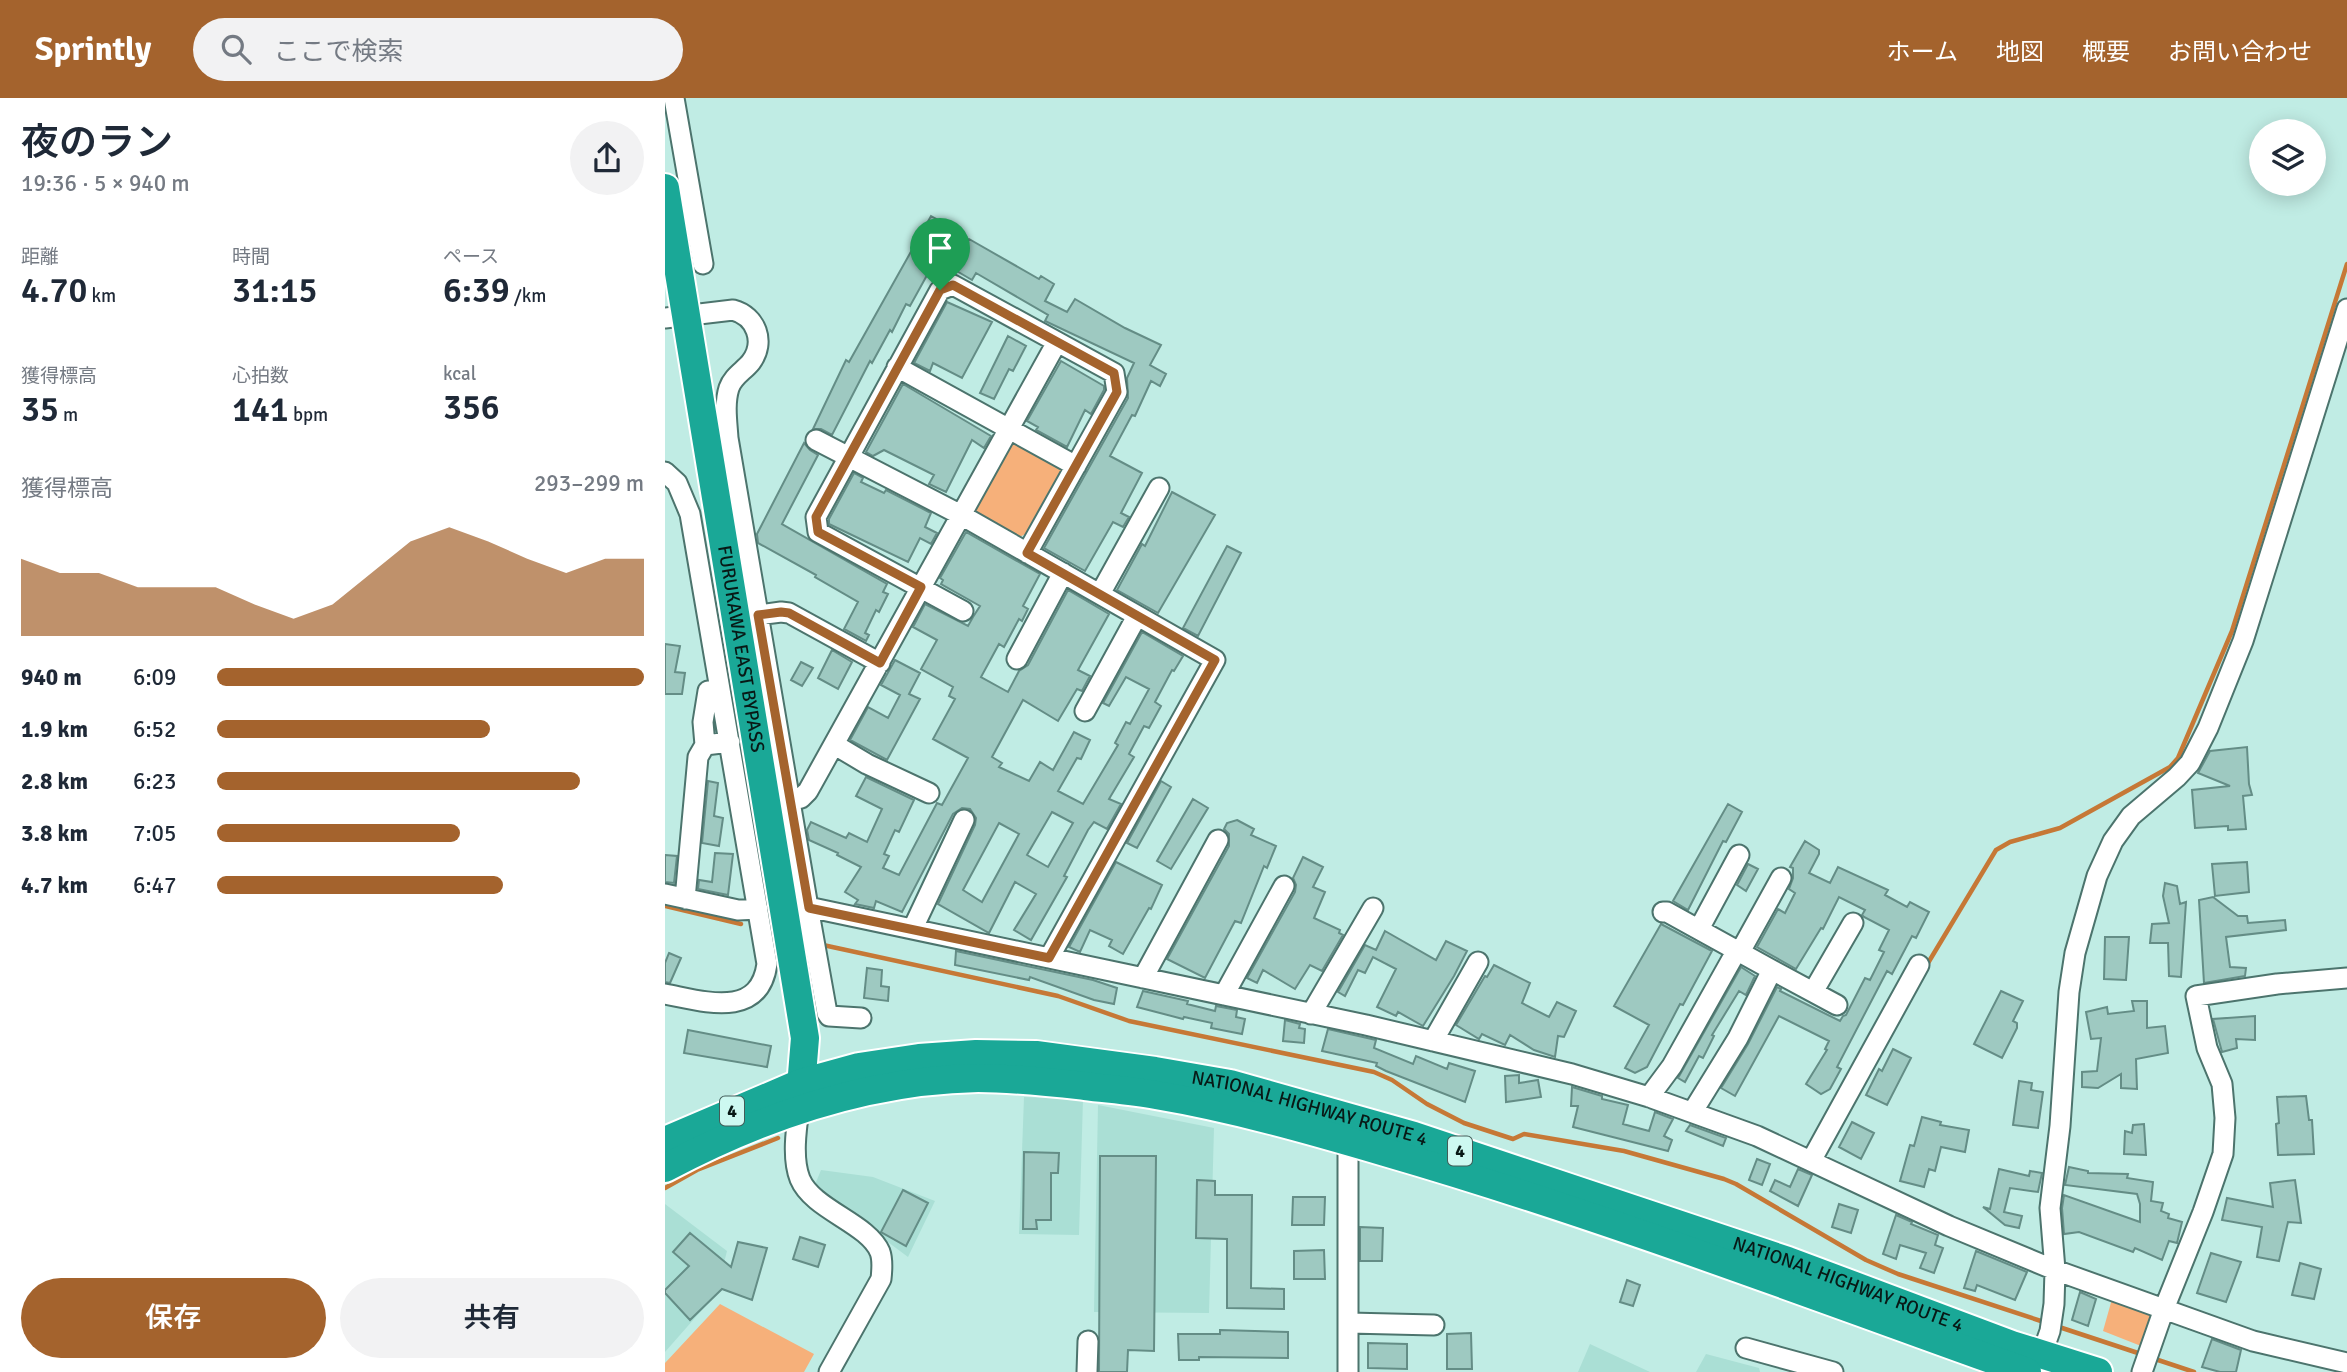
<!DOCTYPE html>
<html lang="ja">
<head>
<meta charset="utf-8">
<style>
  :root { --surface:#fff; --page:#f2f2f3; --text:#1f2937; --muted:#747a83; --accent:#a4632d }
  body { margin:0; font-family:Signika,"Noto Sans JP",sans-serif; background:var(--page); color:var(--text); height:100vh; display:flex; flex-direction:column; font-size:26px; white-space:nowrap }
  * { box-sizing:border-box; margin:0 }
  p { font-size:23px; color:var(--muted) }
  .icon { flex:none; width:38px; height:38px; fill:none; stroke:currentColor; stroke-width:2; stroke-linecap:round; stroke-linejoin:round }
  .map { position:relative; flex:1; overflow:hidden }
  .sheet { display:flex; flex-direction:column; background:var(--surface); width:665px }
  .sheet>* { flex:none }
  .tools { position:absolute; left:1584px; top:21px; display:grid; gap:14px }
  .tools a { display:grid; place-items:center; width:77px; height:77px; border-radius:50%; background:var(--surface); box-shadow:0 4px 18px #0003; font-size:35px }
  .pin { position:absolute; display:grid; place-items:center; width:60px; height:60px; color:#fff; margin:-72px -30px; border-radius:50% 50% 50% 0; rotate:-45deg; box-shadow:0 0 7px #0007 }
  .pin .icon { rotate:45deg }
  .round { display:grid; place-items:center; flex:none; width:74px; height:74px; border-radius:37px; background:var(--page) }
  .overview { display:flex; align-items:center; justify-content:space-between; height:119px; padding:0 21px }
  h1 { font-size:38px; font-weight:600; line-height:52px }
  .stats { display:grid; grid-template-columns:repeat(3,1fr); gap:10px; height:119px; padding:7px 21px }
  .stats div { display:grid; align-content:center }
  .stats b { font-size:35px; font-weight:600 }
  .stats small { font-size:19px; font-weight:400 }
  .stats p { font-size:19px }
  .chart { height:196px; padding:14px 21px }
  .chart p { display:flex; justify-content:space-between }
  .chart svg { width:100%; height:126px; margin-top:7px; fill:var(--accent); opacity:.7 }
  .primary-button { display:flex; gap:14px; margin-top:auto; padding:14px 21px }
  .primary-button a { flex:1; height:80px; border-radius:42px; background:var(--accent); color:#fff; font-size:28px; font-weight:600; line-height:80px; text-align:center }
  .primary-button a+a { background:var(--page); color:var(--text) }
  ul { padding:0 21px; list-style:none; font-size:23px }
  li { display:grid; grid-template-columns:112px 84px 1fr; align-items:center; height:52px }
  li i { height:18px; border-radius:9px; background:var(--accent) }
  header { display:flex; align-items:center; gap:42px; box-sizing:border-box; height:98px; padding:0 35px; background:var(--accent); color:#fff }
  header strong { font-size:33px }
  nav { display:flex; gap:38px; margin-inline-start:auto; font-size:24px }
  .search { width:490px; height:63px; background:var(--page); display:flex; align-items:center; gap:18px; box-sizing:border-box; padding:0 24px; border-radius:38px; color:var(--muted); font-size:26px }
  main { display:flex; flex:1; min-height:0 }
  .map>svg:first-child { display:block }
</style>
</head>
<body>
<header>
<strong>Sprintly</strong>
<div class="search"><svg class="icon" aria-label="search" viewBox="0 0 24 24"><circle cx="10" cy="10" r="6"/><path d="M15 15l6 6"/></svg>ここで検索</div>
<nav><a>ホーム</a><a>地図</a><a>概要</a><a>お問い合わせ</a></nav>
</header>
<main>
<section class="sheet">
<div class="overview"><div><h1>夜のラン</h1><p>19:36 · 5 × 940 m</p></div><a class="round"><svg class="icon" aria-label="share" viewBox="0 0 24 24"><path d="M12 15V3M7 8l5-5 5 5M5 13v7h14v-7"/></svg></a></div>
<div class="stats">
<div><p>距離</p><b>4.70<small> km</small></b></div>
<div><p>時間</p><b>31:15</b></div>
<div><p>ペース</p><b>6:39<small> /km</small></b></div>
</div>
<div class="stats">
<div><p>獲得標高</p><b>35<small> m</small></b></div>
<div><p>心拍数</p><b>141<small> bpm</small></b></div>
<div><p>kcal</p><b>356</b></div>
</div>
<div class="chart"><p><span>獲得標高</span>293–299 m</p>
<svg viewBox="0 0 160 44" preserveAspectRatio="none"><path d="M0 44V17L10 22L20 22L30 27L40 27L50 27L60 33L70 38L80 33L90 22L100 11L110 6L120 11L130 17L140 22L150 17L160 17V44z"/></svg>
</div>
<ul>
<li><b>940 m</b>6:09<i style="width:100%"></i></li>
<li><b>1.9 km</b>6:52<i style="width:64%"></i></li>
<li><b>2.8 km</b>6:23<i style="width:85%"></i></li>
<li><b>3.8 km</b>7:05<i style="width:57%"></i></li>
<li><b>4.7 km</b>6:47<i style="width:67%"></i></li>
</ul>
<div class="primary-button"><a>保存</a><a>共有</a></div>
</section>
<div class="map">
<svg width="1682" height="1274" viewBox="0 0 1682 1274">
  <rect width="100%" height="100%" fill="#c0ece4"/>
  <path fill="#aadfd5" d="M359,999L418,1001L414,1137L354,1136Z
    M433,1007L549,1030L544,1215L429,1214Z
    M156,1072L208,1079L270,1103L243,1159L149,1089Z
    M0,1106L62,1153L51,1196L0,1254Z
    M925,1246L985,1274H913Z
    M1041,1256L1094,1270L1095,1274H1031Z"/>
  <path fill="#f6b07a" d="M348,341L394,365L398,374L363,435L352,440L310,418L308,407Z
    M1447,1201L1486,1214L1476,1248L1438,1233Z
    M55,1206L149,1256L139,1274H0V1265Z"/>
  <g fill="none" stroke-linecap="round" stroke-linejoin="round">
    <path stroke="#c67836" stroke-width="4.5" d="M0,808L76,826
      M158,847L393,898L464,923L709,974L727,982L762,1006L799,1025L848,1041L859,1036L959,1053L1059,1081L1071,1086L1201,1162L1233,1176L1379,1224
      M1260,870L1331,752L1345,744L1395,730L1505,669L1513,660L1567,533L1682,166
      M0,1090L32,1072L113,1040
      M1391,1228L1476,1256
      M1487,1260L1529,1274"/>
  </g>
  <path fill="#9ec9c1" stroke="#648d86" stroke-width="2" fill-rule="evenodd" d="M266,118L284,128L277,141L298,151L304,141L374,181L376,178L389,186L380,203L402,214L410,201L460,230L496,247L485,267L501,276L495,288L486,283L470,318L467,317L445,358L477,375L456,415L464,419L458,429L448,424L420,473L379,450L463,300L462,280L469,265L380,223L383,217L311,175L307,182L271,161L245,208L241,206L227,234L225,232L207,265L205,263L167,337L156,331H148L181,262L184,264Z
    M282,204L327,224L297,280L268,265L265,273L249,265Z
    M343,238L361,248L348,273L344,271L329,301L315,295Z
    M396,263L439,288V292L426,316L420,312L402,349L371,332L373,329L362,323Z
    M238,286L326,338L319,350L307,342L281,394L264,386L269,377L219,352L208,358L201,354Z
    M139,345L145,352L153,357L117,426L222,486L218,494L223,496L214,514L211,512L200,535L204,537L201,543L179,531L193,504L150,479L151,477L93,445L92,436Z
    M189,375L198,380L196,384L219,395L221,392L266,415L260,429L272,435L266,446L255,440L243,464L164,426V421Z
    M507,394L550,417L493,515L452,492L477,446L480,448Z
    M301,434L375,476L358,508L363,511L357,523L354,521L339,549L334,546L316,579L343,594L354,573L363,567L403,492L444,516L413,572L425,578L417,593L412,591L393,623L358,602L327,659L337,665L334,669L364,683L375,664L388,672L409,634L425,642L416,661L412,660L393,693L418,706L453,647L450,645L461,624L465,626L484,591L461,579L444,608L438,605L477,534L518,558L509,573L507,572L490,604L496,608L484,630L479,628L464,656L469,659L444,701L456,706L442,731L429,724L423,732L399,778L402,779L366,842L349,832L371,796L350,784L324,835L273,806L310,727L311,720L305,711L297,710L288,716L237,814L211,803L209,810L190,806L193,802L180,794L196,769L172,757L173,755L144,742L142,732L146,724L181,740L184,735L202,744L217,711L191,698L201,679L249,702L234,734L230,732L219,756L224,758L218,770L234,777L272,705L277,707L303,660L268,641L290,601L284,598L288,589L256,571L272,542L248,529L260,506L303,528L308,519L315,508L276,486L278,482L275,480ZM387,714L408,725L383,769L362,757ZM334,725L354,736L317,804L298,792Z
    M562,448L576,455L533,538L518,530Z
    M0,546L15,548L10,574L20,575L17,596H0Z
    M167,552L187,564L173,591L153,580Z
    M230,562L255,575L244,596L255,601L222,662L185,642L203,609L223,620L235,597L216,587Z
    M136,564L148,570L137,588L126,582Z
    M1582,649L1584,686L1587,697L1578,698L1581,731L1563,732V728L1530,730L1527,692L1565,688L1533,675L1545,653Z
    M43,683L53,685L49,718L58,720L54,748L37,745Z
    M496,683L506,689L472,750L462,745Z
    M528,701L543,710L506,771L492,763Z
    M1063,706L1077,714L1061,744L1058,743L1023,812L1008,803Z
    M572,722L589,731L586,737L611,748L602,770L599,768L576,825L570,823L540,880L502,861L564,748V736L559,731L562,725Z
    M1140,743L1154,752V756L1144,775L1165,785L1173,769L1223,792L1220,797L1242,809L1245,804L1264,814L1251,840L1247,838L1227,876L1222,873L1172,969L1176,971L1165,991L1156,996L1141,986L1162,952L1160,951L1164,943L1114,918L1070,998L1056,990L1083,946L1112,889L1116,891L1115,893L1175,923L1178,918L1181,917L1200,880L1205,882L1219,854L1214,852L1224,832L1199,819L1197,817L1200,812L1174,799L1158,831L1156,830L1131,871L1092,849L1113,811L1120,815L1130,795L1124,791L1128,780V770L1125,769Z
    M50,755L68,756L63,797L33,791L34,782L47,784Z
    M0,757L12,758L9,785L0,784Z
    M638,759L658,769L648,789L660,794L649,820L675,832L674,835L678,837L657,873L645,867L630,891L598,872L592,885L582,880L630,794L631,787L628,780Z
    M451,764L497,787L486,811L484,810L458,856L444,848L447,842L425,832L415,854L404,849Z
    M1582,764L1584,794L1550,798L1547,766Z
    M1083,766L1093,771L1081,793L1072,787Z
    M1500,785L1512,788L1515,806L1521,804L1516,879L1504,878L1503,845H1485L1487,826L1504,825L1498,798Z
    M1548,799L1573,818H1582L1583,825L1620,822L1621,832L1561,839L1565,869L1581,870L1580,878L1539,885L1534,802Z
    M996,826L1047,853L1018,907L1015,906L982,969L970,975L960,970L984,927L949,908Z
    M720,833L771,862L781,843L802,853L789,878L758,928L733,914L731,918L712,909L731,871L708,859L700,875L693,872L680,898L673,894L700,847L711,852Z
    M1440,839H1464L1461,882L1439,881Z
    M291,853L428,882L452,890L449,906L429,902L365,879L364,882L290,867Z
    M4,855L16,860L5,885L0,884V865Z
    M829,867L865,885L857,905L884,919L892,904L911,913L899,939L893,938L890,959L869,952L845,937L840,947L817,936L814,941L791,927L820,878L822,879Z
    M1076,869L1090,878L1081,897L1074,893L1047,937L1049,938L1038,960L1034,958L1020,984L1013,980Z
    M202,870L217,872L216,888L224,889L223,903L199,900Z
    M478,893L523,903L522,906L550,913L551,908L572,912L571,919L580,921L577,936L546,930L547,925L519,919L518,921L472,909Z
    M1336,893L1358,903L1348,923L1352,925V930L1337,960L1309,946Z
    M1467,903H1482V930L1500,928L1503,955L1471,961L1472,991L1456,990V976L1433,990L1417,989V974L1432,973L1436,940L1426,941L1421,914L1442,909L1443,916L1469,913Z
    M1590,918V942L1571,941L1572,950L1557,954L1548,921Z
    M620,922L635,926L634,930L640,931L639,945L618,943Z
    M663,931L711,942L709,950L748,966L751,958L782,971L784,965L810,973L800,1004L721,973L711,968L712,965L657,953Z
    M23,932L106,948L102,969L19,955Z
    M1228,951L1246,960L1222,1007L1201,997L1214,971L1217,973Z
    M854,977V985L873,982L876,999L841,1004L840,978Z
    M1354,983L1367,985L1366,992L1378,994L1373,1030L1348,1027Z
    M907,989L937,998V1001L963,1007L958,1026L984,1033L990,1014L1008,1021L999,1038L1007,1042L1003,1053L908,1029L913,1008H906Z
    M1641,998L1644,1022H1647L1649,1056L1613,1057L1611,1026L1614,1025L1612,999Z
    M1257,1019L1276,1024L1275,1027L1304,1032L1300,1054L1276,1049L1270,1073L1264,1071L1259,1089L1235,1083L1245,1047L1249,1048Z
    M1187,1024L1209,1035L1196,1061L1174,1049Z
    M1479,1026L1481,1057L1459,1056L1460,1033L1467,1035L1468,1027Z
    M1025,1027L1061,1040L1058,1048L1021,1033Z
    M359,1054L394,1055L393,1075H386V1122H371L372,1131H358Z
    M435,1058H491L489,1253L463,1252L462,1274H434Z
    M1092,1061L1105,1066L1097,1087L1084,1082Z
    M1404,1069L1423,1073V1075L1463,1076L1462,1080L1488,1084L1486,1103L1498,1105L1496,1113L1504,1116L1503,1120L1517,1124L1512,1145L1504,1143L1497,1162L1470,1150L1468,1154L1414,1134L1399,1136L1397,1110L1399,1097L1475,1124V1106L1472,1096L1400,1087Z
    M1133,1071L1147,1077L1133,1108L1105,1093L1110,1082L1125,1089Z
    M1334,1071L1364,1078L1365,1073L1377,1075L1373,1094L1345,1090L1339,1114L1357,1118L1354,1130L1340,1127L1318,1109L1325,1111Z
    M532,1082L550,1083V1097H587L586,1190L619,1191V1211L562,1210V1141L531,1140Z
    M1630,1082L1636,1125L1623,1124L1614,1163L1592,1159L1597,1129L1557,1122L1562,1100L1608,1109L1605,1085Z
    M238,1092L263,1105L241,1148L216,1134Z
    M628,1099H660L659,1127H627Z
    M1174,1106L1193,1112L1186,1135L1167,1129Z
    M1231,1117L1247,1124L1246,1126L1273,1137L1270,1147L1278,1150L1269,1175L1255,1170L1261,1155L1235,1147L1231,1161L1218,1156Z
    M695,1129L718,1130L717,1163H695Z
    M25,1135L66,1169L73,1144L102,1150L87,1202L57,1191L25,1222L0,1195V1192L24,1168L8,1154Z
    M135,1139L160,1147L153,1169L128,1161Z
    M659,1152L660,1181H629V1153Z
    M1311,1153L1362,1174L1350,1202L1312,1187L1310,1193L1299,1190Z
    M1546,1155L1576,1164L1561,1204L1532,1195Z
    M1635,1165L1656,1171L1649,1201L1627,1197Z
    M962,1182L975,1187L968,1208L955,1204Z
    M1415,1194L1431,1201L1423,1228L1407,1222Z
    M555,1232L623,1234V1260L534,1259V1262H514L513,1236H555Z
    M806,1235L807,1271H782V1236Z
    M1547,1241L1576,1252L1571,1274H1555L1537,1269Z
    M703,1245L742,1246V1271L703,1270Z"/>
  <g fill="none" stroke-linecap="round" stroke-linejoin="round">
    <defs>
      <path id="minor" d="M9,0L38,166
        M0,220L68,212C91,218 101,244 86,264C79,273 68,278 64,290C59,306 62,324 63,340L143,809L701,927L907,976L984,999L1092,1038L1284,1128L1390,1172L1588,1243L1682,1265
        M232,269L411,368
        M151,342L296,417L550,562L384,860
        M0,374L12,385L25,416L102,866C94,922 38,903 0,896
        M435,496L494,390
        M298,513L153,434L151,419L275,192L288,187L449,275L452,294L362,455
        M93,517L116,514L124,515L215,565
        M352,561L398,475
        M420,613L472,518
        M40,647L38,624L43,593
        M170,647L202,666L264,695
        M124,703L136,700L143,693L392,244
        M0,796L73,812L93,811
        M20,801L33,659L40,647L65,644
        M143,809L162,915L164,918L196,920
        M998,814H1002L1107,872L1073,940L1028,1013
        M248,830L299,722
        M1034,831L1074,757
        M1075,854L1116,780
        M1107,872L1172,907
        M478,880L553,742
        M1148,894L1188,825
        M559,897L619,788
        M646,916L708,810
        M768,943L813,864
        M984,999L1007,968L1072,852
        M134,1011C131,1032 127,1061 135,1081C148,1112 203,1125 215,1154C218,1162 217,1172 216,1181L164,1274
        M683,1044V1274
        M1146,1063L1254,867
        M684,1225L769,1227
        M1081,1250L1168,1274
        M1373,1267L1385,1233L1389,1206L1390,1172L1385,1110L1395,1028L1404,894L1410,855L1432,778L1448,743L1466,718L1512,679L1525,665L1543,630L1578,543L1682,211
        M422,1274L423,1243
        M1477,1274L1499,1211L1538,1114L1558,1056L1560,1020L1557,986L1542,950L1531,898L1612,886L1682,880"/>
      <g id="highway">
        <path id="s1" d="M0,90L140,940L135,1001"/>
        <path id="s2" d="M0,1043L136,985L194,969L254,960L311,956L371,957L490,973L565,986L749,1038L1123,1163L1347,1247L1433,1274"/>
        <path d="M0,1070C96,1019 203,982 313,980C349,980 384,984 420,988C444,991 468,993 491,997C568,1010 645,1032 720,1054C937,1117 1149,1198 1362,1274"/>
      </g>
    </defs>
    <use href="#minor" stroke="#4c746d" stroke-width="23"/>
    <use href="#highway" stroke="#fff" stroke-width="32"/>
    <use href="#minor" stroke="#fff" stroke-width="19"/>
    <use href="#highway" stroke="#1aa897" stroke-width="28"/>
  </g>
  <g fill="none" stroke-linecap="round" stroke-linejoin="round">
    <defs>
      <path id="route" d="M288,187L449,275L452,294L362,455L550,562L384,860L144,810L93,517L116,514L124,515L215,565L256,489L153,434L151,419L275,192Z"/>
    </defs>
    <use href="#route" stroke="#fff" stroke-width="14"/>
    <use href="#route" stroke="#a4632d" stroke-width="9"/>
  </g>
  <g text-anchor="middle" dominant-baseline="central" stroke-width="5" stroke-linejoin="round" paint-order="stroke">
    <g fill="#cdf9f1" stroke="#435c58" stroke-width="2">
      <rect x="55" y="998.5" width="24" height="29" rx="5"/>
      <rect x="783" y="1038.5" width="24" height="29" rx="5"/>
    </g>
    <g font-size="18" font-weight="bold" fill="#081916">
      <text x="67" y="1013">4</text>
      <text x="795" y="1053">4</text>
    </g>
    <g font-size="19" fill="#081916" stroke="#cdf9f1">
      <text stroke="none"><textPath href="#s1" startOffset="467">FURUKAWA EAST BYPASS</textPath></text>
      <text stroke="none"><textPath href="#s2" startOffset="665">NATIONAL HIGHWAY ROUTE 4</textPath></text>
      <text stroke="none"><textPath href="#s2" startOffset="1232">NATIONAL HIGHWAY ROUTE 4</textPath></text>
    </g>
  </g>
</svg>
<div class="tools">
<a><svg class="icon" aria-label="layers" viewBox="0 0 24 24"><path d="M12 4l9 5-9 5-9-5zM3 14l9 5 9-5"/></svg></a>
</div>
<div class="pin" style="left:275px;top:192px;background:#1e9e55"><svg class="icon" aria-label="arrive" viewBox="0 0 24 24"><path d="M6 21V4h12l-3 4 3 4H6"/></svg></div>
</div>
</main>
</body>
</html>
